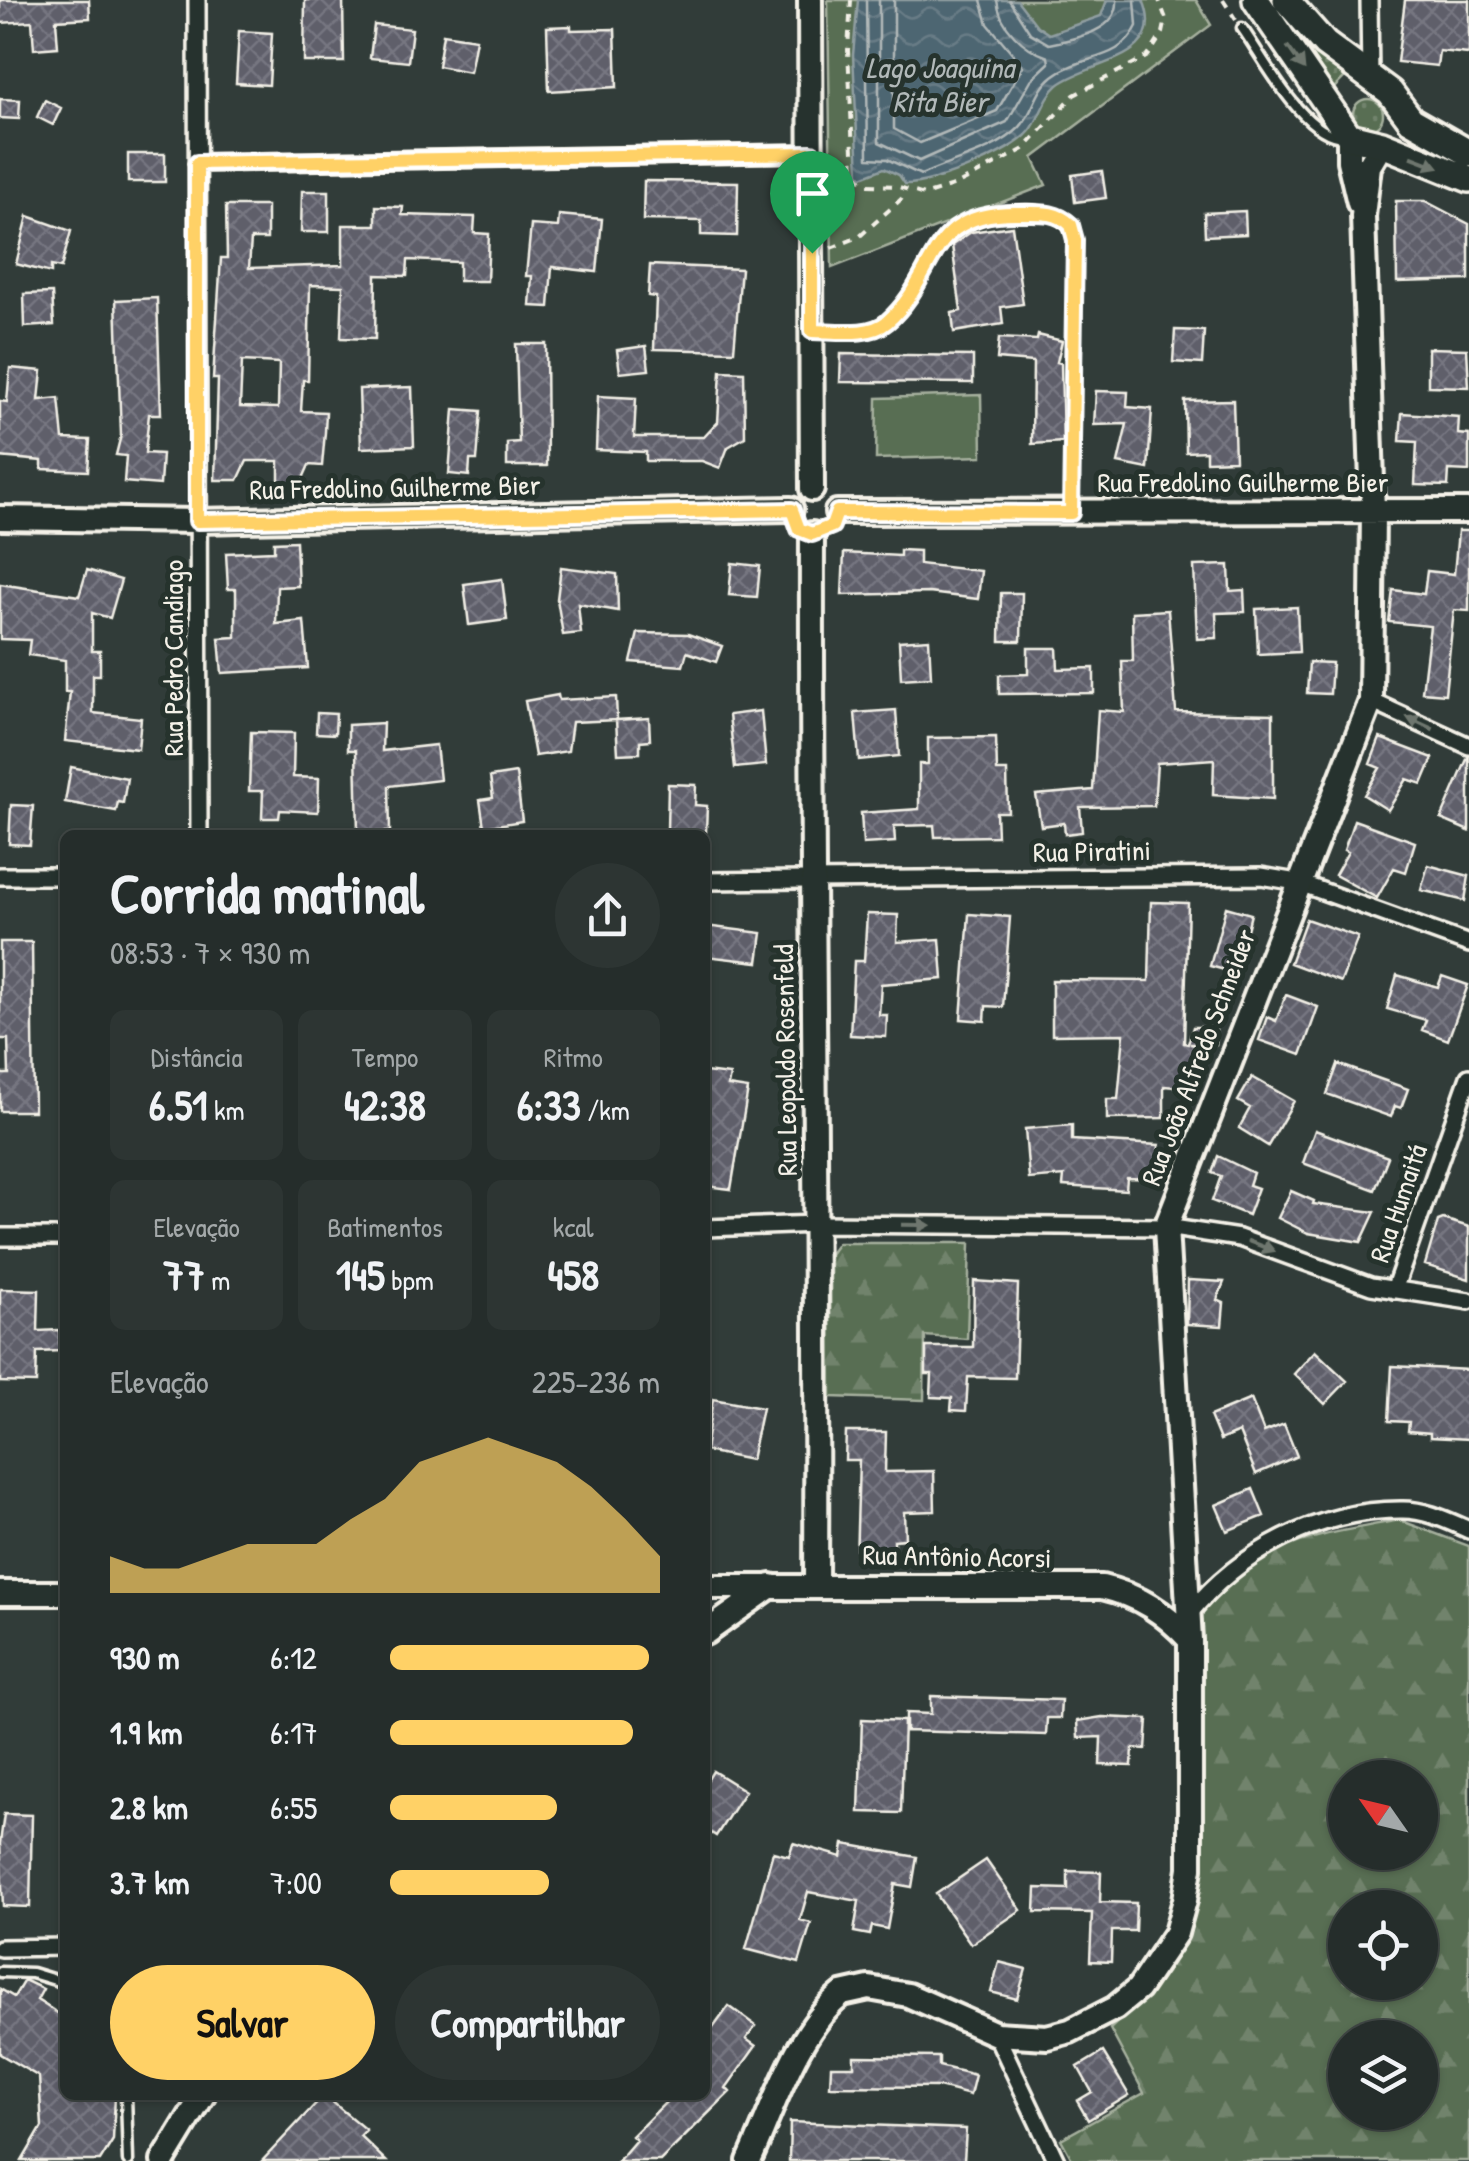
<!DOCTYPE html>
<html lang="pt">
<head>
<meta charset="utf-8">
<style>
  :root { --surface:#252d2b; --page:#2d3533; --text:#f1f3f6; --muted:#a3a8a9; --line:#424947; --accent:#ffd166 }
  body { margin:0; font-family:"Patrick Hand",sans-serif; background:var(--page); color:var(--text); height:100vh; display:flex; flex-direction:column; font-size:38px; white-space:nowrap }
  * { box-sizing:border-box; margin:0 }
  p { font-size:32px; color:var(--muted) }
  .icon { flex:none; width:55px; height:55px; fill:none; stroke:currentColor; stroke-width:2; stroke-linecap:round; stroke-linejoin:round }
  .map { position:relative; flex:1; overflow:hidden }
  .panel { position:absolute; left:60px; top:830px; width:650px; height:1270px; display:flex; flex-direction:column; background:var(--surface); border-radius:15px; box-shadow:0 2px 8px #0004,0 0 0 2px var(--line) }
  .panel>* { flex:none }
  .needle { width:65px; rotate:304deg }
  .controls { position:absolute; left:1328px; top:1760px; display:grid; gap:20px }
  .controls a { display:grid; place-items:center; width:110px; height:110px; border-radius:50%; background:var(--surface); box-shadow:0 2px 8px #0004,0 0 0 2px var(--line); font-size:50px }
  .pin { position:absolute; display:grid; place-items:center; width:85px; height:85px; color:#fff; margin:-102px -42px; border-radius:50% 50% 50% 0; rotate:-45deg; box-shadow:0 0 10px #0007 }
  .pin .icon { rotate:45deg }
  .round { display:grid; place-items:center; flex:none; width:105px; height:105px; border-radius:52px; background:var(--page) }
  .headline { display:flex; align-items:center; justify-content:space-between; height:170px; padding:0 50px }
  h1 { font-size:55px; font-weight:700; line-height:75px }
  .figures { display:grid; grid-template-columns:repeat(3,1fr); gap:15px; height:170px; padding:10px 50px }
  .figures div { display:grid; align-content:center; border-radius:15px; background:var(--page); text-align:center }
  .figures b { font-size:42px; font-weight:700 }
  .figures small { font-size:28px; font-weight:400 }
  .figures p { font-size:28px }
  .chart { height:280px; padding:20px 50px }
  .chart p { display:flex; justify-content:space-between }
  .chart svg { width:100%; height:180px; margin-top:10px; fill:var(--accent); opacity:.7 }
  .action { display:flex; gap:20px; margin-top:auto; padding:20px 50px }
  .action a { flex:1; height:115px; border-radius:60px; background:var(--accent); color:#111; font-size:40px; font-weight:700; line-height:115px; text-align:center }
  .action a+a { background:var(--page); color:var(--text) }
  ul { padding:0 50px; list-style:none; font-size:32px }
  li { display:grid; grid-template-columns:160px 120px 1fr; align-items:center; height:75px }
  li i { height:25px; border-radius:12px; background:var(--accent) }
  .map>svg:first-child { display:block }
</style>
</head>
<body>
<div class="map">
<svg width="1469" height="2161" viewBox="0 0 1469 2161">
  <defs>
    <pattern id="grass-dots" width="8" height="8" patternUnits="userSpaceOnUse" patternTransform="scale(2.5)"><rect width="8" height="8" fill="#586e53"/><path d="M2 2h.1M6 6h.1" fill="none" stroke="#71836c" stroke-width="1.8" stroke-linecap="round"/></pattern>
    <pattern id="forest-firs" width="22" height="20" patternUnits="userSpaceOnUse" patternTransform="scale(2.5)"><rect width="22" height="20" fill="#586e53"/><path d="M5 1l3.5 6h-7zM16 11l3.5 6h-7z" fill="#71836c"/></pattern>
    <pattern id="water-waves" width="16" height="10" patternUnits="userSpaceOnUse" patternTransform="scale(2.5)"><rect width="16" height="10" fill="#4e6672"/><path d="M0 5q4-4 8 0t8 0" fill="none" stroke="#687c86"/></pattern>
    <pattern id="building-cross-hatch" width="8" height="8" patternUnits="userSpaceOnUse" patternTransform="scale(2.5)"><rect width="8" height="8" fill="#5e5e6b"/><path d="M0 0l8 8M0 8l8-8" fill="none" stroke="#767680"/></pattern>
  </defs>
  <rect width="100%" height="100%" fill="#313c39"/>
  <filter id="ink" filterUnits="userSpaceOnUse"><feTurbulence type="fractalNoise" baseFrequency=".01" numOctaves="2"/><feDisplacementMap in="SourceGraphic" scale="20" xChannelSelector="R" yChannelSelector="G"/><feConvolveMatrix kernelMatrix="1 2 1 2 8 2 1 2 1" color-interpolation-filters="sRGB"/></filter>
  <g filter="url(#ink)">
    <path fill="url(#grass-dots)" stroke="#a6b09e" stroke-width="2.5" d="M1268,0H1274L1345,77L1333,89Z
      M1353 114a15 15 0 1 1 30 0a15 15 0 1 1-30 0Z"/>
    <path fill="url(#forest-firs)" stroke="#a6b09e" stroke-width="2.5" fill-rule="evenodd" d="M838,1243H970L967,1339L925,1336L924,1400L831,1397L830,1254Z
      M1399,1520L1469,1546V2161H1073L1061,2139L1144,2093L1110,2029L1151,1991L1178,1946L1200,1616C1262,1540 1307,1538 1399,1520ZM1345,1778H1420V1852H1345ZM1345,1908H1420V1982H1345ZM1345,2038H1420V2112H1345Z"/>
    <path fill="#586e53" stroke="#a6b09e" stroke-width="2.5" d="M828,0H1196L1211,25L1033,158L1046,185L832,268Z
      M981,395L982,456L876,459L877,398Z"/>
    <path fill="url(#water-waves)" stroke="#909ea1" stroke-width="2.5" d="M858,0H1017L1037,26L1049,34L1101,16L1107,0H1143C1169,61 1088,61 1058,85C1044,97 1041,117 1030,131C1012,153 933,185 905,184L899,175L884,168L862,177L859,173L853,55Z"/>
    <g fill="none" stroke-linecap="round" stroke-linejoin="round">
      <path stroke="#b2b9b9" stroke-width="2.5" d="M866,0L868,158L887,159L921,175C952,160 995,152 1019,128C1034,113 1035,90 1053,76C1080,55 1121,62 1137,26L1135,0
        M879,0V142L919,161L1007,122L1031,80L1049,63L1048,57C1024,49 999,26 997,0
        M894,0V129L920,143L997,111L1023,66L988,24L981,0
        M1009,0L1030,33L1049,44C1074,39 1119,31 1117,0"/>
    </g>
    <path fill="url(#building-cross-hatch)" stroke="#f4f1e8" stroke-width="2.5" fill-rule="evenodd" d="M0,0H89L90,18L56,20L58,47L34,49L32,21L0,23Z
      M305,0H343L344,62H304Z
      M1405,0H1469V54L1439,51L1437,66L1397,62Z
      M374,25L412,29L408,62L370,58Z
      M571,26V30L615,29L617,87L549,91L547,27Z
      M239,31L272,33L269,85L236,83Z
      M443,34L476,39L470,72L438,66Z
      M0,99L20,100L19,119L0,118Z
      M45,100L61,108L53,125L37,117Z
      M128,154H165V182H128Z
      M1102,171L1106,198L1075,202L1072,175Z
      M644,181L738,182L737,236L701,235V221L643,220Z
      M302,191H329V232H301Z
      M1396,201H1425L1469,224V280L1397,282Z
      M226,206H267V239H251L249,268L343,265V225H376V206L403,207L402,215L475,217L474,233L489,234L487,281H459V262L408,260L407,276L376,275L375,339L341,338L343,286L310,285L308,380H303L301,411L326,412L325,432L322,466L309,465L300,485H279V461H247L238,480H215L218,379H213L221,258H227ZM242,361L279,363L278,408L240,407Z
      M1245,211L1246,234L1205,236L1204,213Z
      M559,215L602,219L597,272L552,267L549,307L530,306L532,276H526L531,225L558,227Z
      M28,216L71,231L61,268L51,266V273L16,264Z
      M1012,226L1023,304L1001,307L1003,324L954,332L952,313L961,311L952,245L971,232Z
      M650,265L741,269L734,351L654,349L656,297L648,296Z
      M52,293L54,325L25,327L24,294Z
      M157,298L161,414H149L145,453L162,454L160,485L124,482L126,456L116,455L121,435L116,300Z
      M1175,330L1204,331L1202,364L1173,362Z
      M1038,335L1062,341L1057,362L1061,363L1063,442L1032,444L1033,362L997,359L999,338L1037,340Z
      M516,344H546L547,466H507V443L519,442Z
      M646,346L649,370L620,373L617,350Z
      M1428,348L1467,349L1469,387L1428,386Z
      M841,354L973,356V383L840,382Z
      M10,368L42,371L39,400L59,398L63,439L90,440L88,471L42,469V461L0,457V401L7,402Z
      M721,371L744,372L745,437L728,447L720,468L702,461H646V452L596,450L598,396L636,398L634,437H704L718,422Z
      M412,387L414,446L361,448L359,389Z
      M1096,391L1128,392L1127,407L1152,409L1148,469L1118,463L1127,424L1094,425Z
      M1233,400L1235,460L1206,461V451L1186,452L1185,401Z
      M454,409L481,411L477,460H470L469,476L449,474Z
      M1402,413L1459,417L1458,434L1469,435V471L1449,470L1448,486L1415,485L1417,442L1400,441Z
      M1458,531H1469V611L1454,610L1445,694L1422,692L1430,626L1389,622L1393,590L1424,594L1427,571L1454,574Z
      M296,541L298,586L277,587L276,624L304,621L308,668L222,673L219,638L236,637V589H228L226,553L274,551V542Z
      M900,550L919,551V564L981,571L978,599L929,593L842,595L844,553L900,556Z
      M732,563L760,566L757,597L729,595Z
      M1229,565L1230,591L1244,590L1245,612L1216,613L1217,638L1197,639L1194,566Z
      M561,567L617,574L618,611L578,604L581,633L563,635L557,599Z
      M87,570L121,580L110,618L92,613V651H100V675H93V713L141,718L138,749L65,741L70,692H65V660L28,655L30,640L0,639V584L79,596Z
      M502,579L507,620L469,625L464,584Z
      M1001,593H1022L1021,641H1000Z
      M1297,607L1299,652L1258,654L1256,609Z
      M1168,610L1176,712L1273,714V799L1213,795L1214,759L1157,763L1154,806L1080,807L1082,832L1065,834L1064,823L1041,826L1036,795L1093,790L1098,710L1124,712L1122,661H1133L1132,612Z
      M638,633L688,634L722,646L716,662L687,652L683,666L631,662Z
      M929,639L931,677L901,679L899,641Z
      M1028,648H1057L1058,669L1094,668V693L999,694V675L1028,674Z
      M1309,662L1332,663L1330,694L1307,693Z
      M558,695L559,700L616,697L617,720L572,722L568,751L535,756L525,701Z
      M896,710L899,756L859,760L855,713Z
      M761,711L766,765L735,768L729,715Z
      M317,713L336,714L335,734L316,733Z
      M649,718L650,740L640,741V753L618,754L616,720Z
      M383,723L382,751L436,745L440,780L389,786L390,832H358L356,750H348V725Z
      M251,732L294,733L293,777L319,778L318,812L280,810L279,818H262L263,791H249Z
      M996,737L997,771H1007L1008,812H996L997,836L935,837L934,825L894,826L895,842L863,844L861,813L919,809V764H928V738Z
      M1380,738L1433,758L1422,784L1407,779L1388,810L1364,795L1380,768L1370,764Z
      M1468,757H1469V831L1441,819Z
      M71,767L127,778L123,803L118,802L116,811L65,802Z
      M516,773L522,821L484,827L480,800L493,798L490,777Z
      M668,784L696,785L695,805L707,806L706,832L667,831Z
      M11,805L33,806L30,845L9,844Z
      M1354,820L1415,842L1406,872L1394,868L1377,898L1335,875L1348,852L1344,850Z
      M1428,865L1469,876L1465,901L1421,890Z
      M1151,902L1188,903L1184,1043L1188,1044L1193,1027H1216V1044H1190L1196,1045L1191,1088L1164,1086V1118L1107,1119V1099H1118L1124,1034L1052,1035V980L1149,981Z
      M1226,907L1251,914L1236,973L1210,966Z
      M867,914L898,915L897,942L940,939L943,979L881,984L879,1015H887L886,1037L850,1035L854,961H864Z
      M969,914L1010,917L1003,1007L986,1006L985,1021L961,1019Z
      M1306,919L1358,937L1341,982L1290,963Z
      M705,926L762,933L758,962L705,956Z
      M0,942H32L34,1111H0V1074H9L8,1039H0Z
      M1397,975L1438,987L1442,976L1468,985L1448,1040L1422,1030L1426,1020L1387,1009Z
      M1286,995L1318,1007L1301,1055L1259,1040L1267,1017L1276,1021Z
      M1338,1064L1408,1089L1401,1108L1395,1106L1391,1117L1327,1094Z
      M705,1072L730,1075L728,1086L748,1089L731,1189L705,1186Z
      M1252,1077L1294,1101L1268,1146L1239,1128L1250,1108L1238,1101Z
      M1072,1125V1140L1159,1145L1157,1179L1127,1178L1126,1190L1063,1186L1064,1176L1029,1179L1025,1129Z
      M1315,1130L1388,1157L1375,1190L1303,1163Z
      M1218,1156L1253,1173L1249,1185L1258,1188L1248,1215L1212,1201L1221,1176L1212,1173Z
      M1291,1191L1314,1201L1313,1204L1375,1212L1361,1242L1308,1233L1278,1218Z
      M1443,1219L1469,1227V1279L1425,1265L1438,1221Z
      M1188,1280L1224,1282L1217,1300L1224,1303L1222,1326L1187,1324Z
      M974,1281L1018,1284L1015,1378L968,1377L966,1411L951,1410L952,1398L931,1397L932,1374H926V1347H973Z
      M0,1289L39,1290L38,1331L59,1330L60,1351L37,1352L36,1383L0,1382Z
      M1315,1351L1347,1381L1325,1404L1294,1374Z
      M1392,1366L1469,1370V1439L1430,1437V1433L1408,1431L1409,1422L1389,1421Z
      M713,1399L762,1408L751,1460L705,1451Z
      M1251,1399L1264,1432L1284,1424L1297,1456L1256,1474L1239,1432L1220,1440L1210,1416Z
      M846,1432H886L885,1472L934,1471L935,1511L904,1512L905,1539L894,1540V1561L856,1562L859,1460H845Z
      M1253,1489L1264,1516L1227,1531L1216,1505Z
      M931,1696L1061,1700L1060,1718H1047L1046,1735L906,1731V1713L931,1714Z
      M1102,1717L1148,1719L1146,1749L1133,1748L1132,1766L1100,1765L1101,1737L1078,1738L1077,1721Z
      M862,1719L904,1721L901,1813L859,1812Z
      M713,1771L745,1791L716,1836L705,1829V1784Z
      M4,1814L32,1815L30,1907L3,1906L0,1843Z
      M793,1843L842,1857L844,1844L917,1857L912,1887L895,1884L887,1929L872,1926L870,1935L854,1932L859,1901L808,1892L800,1920L811,1923L799,1963L746,1949L773,1852L789,1856Z
      M986,1860L1021,1910L971,1944L936,1894Z
      M1068,1871L1101,1872L1100,1902L1136,1903L1135,1931H1112L1111,1962L1090,1961L1092,1913L1035,1912L1036,1888L1068,1889Z
      M999,1962L1026,1969L1017,1999L991,1992Z
      M24,1980L43,1989L37,2000L65,2018V2095H115L113,2140L100,2161H22L42,2127L39,2077L0,2054V1989L14,1997Z
      M729,2006L756,2026L746,2039L756,2046L726,2088L730,2092L660,2161H618L636,2140L632,2136L673,2095H705V2039Z
      M1103,2052L1129,2095L1088,2120L1077,2101L1092,2092L1078,2067Z
      M854,2056L939,2057V2066L975,2075L970,2095L939,2087L830,2086L831,2066H854Z
      M324,2095L366,2130L360,2136L386,2161H262Z
      M790,2122L966,2129L964,2161H789Z"/>
    <g fill="none" stroke-linecap="round" stroke-linejoin="round">
      <defs>
        <path id="lane" d="M1242,28C1264,59 1304,138 1345,137
          M816,331C836,331 868,336 885,324C911,306 921,265 943,242C970,212 1062,190 1075,240L1071,508
          M0,1972L32,1973L65,1983
          M126,2095L128,2161"/>
        <path id="street" d="M197,0L199,835
          M1369,0L1370,79
          M197,163L812,153
          M1371,701L1469,746
          M0,876H65
          M705,881L1261,876L1297,882L1469,944
          M705,1228L818,1224L1166,1227L1239,1238L1371,1286L1469,1301
          M0,1237H65
          M1394,1290L1469,1077
          M1189,1614C1240,1551 1320,1509 1403,1510C1427,1510 1448,1521 1469,1530
          M0,1948L65,1947
          M996,2034L1056,2161"/>
        <path id="secondary" d="M810,0L812,489
          M1349,136V161L1359,203
          M837,512L1469,511
          M0,518L197,521L791,509
          M812,534C811,884 818,1234 816,1584
          M705,1587H1102C1140,1596 1164,1612 1190,1640
          M0,1593H65
          M705,1633L771,1586
          M163,2161L203,2095
          M749,2161C774,2107 795,2033 842,1994L869,1988L908,1995L996,2034L1047,2037L1070,2031L1115,2008L1138,1989L1176,1933L1185,1900L1190,1868V1640L1166,1227L1371,701L1373,511L1363,216L1369,166L1382,144"/>
        <path id="primary" d="M1256,0L1349,136L1382,144L1469,179
          M1286,0L1325,44L1390,92L1411,120L1469,153"/>
      </defs>
      <use href="#lane" stroke="#f4f1e8" stroke-width="15"/>
      <use href="#street" stroke="#f4f1e8" stroke-width="22"/>
      <use href="#secondary" stroke="#f4f1e8" stroke-width="30"/>
      <use href="#primary" stroke="#f4f1e8" stroke-width="32"/>
      <path stroke="#f4f1e8" stroke-width="4" stroke-dasharray="8 8" stroke-linecap="butt" d="M851,0L848,50L854,172L866,185L896,186L924,195L956,185L1024,149L1074,95L1148,56L1163,33L1166,19L1159,0
        M1223,0L1236,20
        M831,248L859,237L908,193"/>
      <use href="#lane" stroke="#26332d" stroke-width="8"/>
      <use href="#street" stroke="#26332d" stroke-width="15"/>
      <use href="#secondary" stroke="#26332d" stroke-width="22"/>
      <use href="#primary" stroke="#26332d" stroke-width="25"/>
    </g>
    <defs><path id="oneway-solid" d="M-6-.8H1V-3.2L6.5 0L1 3.2V.8H-6Z" transform="scale(2.5)"/></defs>
    <g fill="#6e766e">
      <use href="#oneway-solid" transform="translate(1296 58) rotate(54)"/>
      <use href="#oneway-solid" transform="translate(1425 162) rotate(21)"/>
      <use href="#oneway-solid" transform="translate(1420 723) rotate(-155)"/>
      <use href="#oneway-solid" transform="translate(916 1225) rotate(1)"/>
      <use href="#oneway-solid" transform="translate(1261 1246) rotate(21)"/>
    </g>
  </g>
  <g fill="none" stroke-linecap="round" stroke-linejoin="round" filter="url(#ink)">
    <defs>
      <path id="route" d="M812,153V331C834,331 870,337 887,322C940,276 923,210 1021,213C1040,213 1056,211 1071,225L1075,240L1071,513L837,512L832,526L812,534L799,529L792,510L197,521V163Z"/>
    </defs>
    <use href="#route" stroke="#fff" stroke-width="20"/>
    <use href="#route" stroke="#ffd166" stroke-width="12"/>
  </g>
  <g text-anchor="middle" dominant-baseline="central" stroke-width="10" stroke-linejoin="round" paint-order="stroke">
    <g font-size="28" fill="#f4f1e8" stroke="#26332d">
      <text x="1243" y="482">Rua Fredolino Guilherme Bier</text>
      <text transform="translate(395 487) rotate(-1)">Rua Fredolino Guilherme Bier</text>
      <text transform="translate(173 658) rotate(-90)">Rua Pedro Candiago</text>
      <text transform="translate(1092 851) rotate(-1)">Rua Piratini</text>
      <text transform="translate(1198 1057) rotate(-69)">Rua João Alfredo Schneider</text>
      <text transform="translate(785 1060) rotate(-91)">Rua Leopoldo Rosenfeld</text>
      <text transform="translate(1398 1203) rotate(-71)">Rua Humaitá</text>
      <text transform="translate(957 1556) rotate(1)">Rua Antônio Acorsi</text>
    </g>
    <g font-size="30" font-style="italic" fill="#b2b9b9" stroke="#26332d">
      <text x="940" y="67">Lago Joaquina<tspan x="940" dy="34">Rita Bier</tspan></text>
    </g>
  </g>
</svg>
<div class="controls">
<a><svg class="needle" viewBox="-14 -14 28 28"><path d="M0-13l5 13h-10z" fill="#e53935"/><path d="M0 13l5-13h-10z" fill="#a3a8a9"/></svg></a>
<a><svg class="icon" aria-label="locate" viewBox="0 0 24 24"><circle cx="12" cy="12" r="6"/><path d="M12 2v4M12 18v4M2 12h4M18 12h4"/></svg></a>
<a><svg class="icon" aria-label="layers" viewBox="0 0 24 24"><path d="M12 4l9 5-9 5-9-5zM3 14l9 5 9-5"/></svg></a>
</div>
<div class="pin" style="left:812px;top:253px;background:#1e9e55"><svg class="icon" aria-label="arrive" viewBox="0 0 24 24"><path d="M6 21V4h12l-3 4 3 4H6"/></svg></div>
<section class="panel">
<div class="headline"><div><h1>Corrida matinal</h1><p>08:53 · 7 × 930 m</p></div><a class="round"><svg class="icon" aria-label="share" viewBox="0 0 24 24"><path d="M12 15V3M7 8l5-5 5 5M5 13v7h14v-7"/></svg></a></div>
<div class="figures">
<div><p>Distância</p><b>6.51<small> km</small></b></div>
<div><p>Tempo</p><b>42:38</b></div>
<div><p>Ritmo</p><b>6:33<small> /km</small></b></div>
</div>
<div class="figures">
<div><p>Elevação</p><b>77<small> m</small></b></div>
<div><p>Batimentos</p><b>145<small> bpm</small></b></div>
<div><p>kcal</p><b>458</b></div>
</div>
<div class="chart"><p><span>Elevação</span>225–236 m</p>
<svg viewBox="0 0 160 44" preserveAspectRatio="none"><path d="M0 44V35L10 38L20 38L30 35L40 32L50 32L60 32L70 26L80 21L90 12L100 9L110 6L120 9L130 12L140 18L150 26L160 35V44z"/></svg>
</div>
<ul>
<li><b>930 m</b>6:12<i style="width:96%"></i></li>
<li><b>1.9 km</b>6:17<i style="width:90%"></i></li>
<li><b>2.8 km</b>6:55<i style="width:62%"></i></li>
<li><b>3.7 km</b>7:00<i style="width:59%"></i></li>
</ul>
<div class="action"><a>Salvar</a><a>Compartilhar</a></div>
</section>
</div>
</body>
</html>
